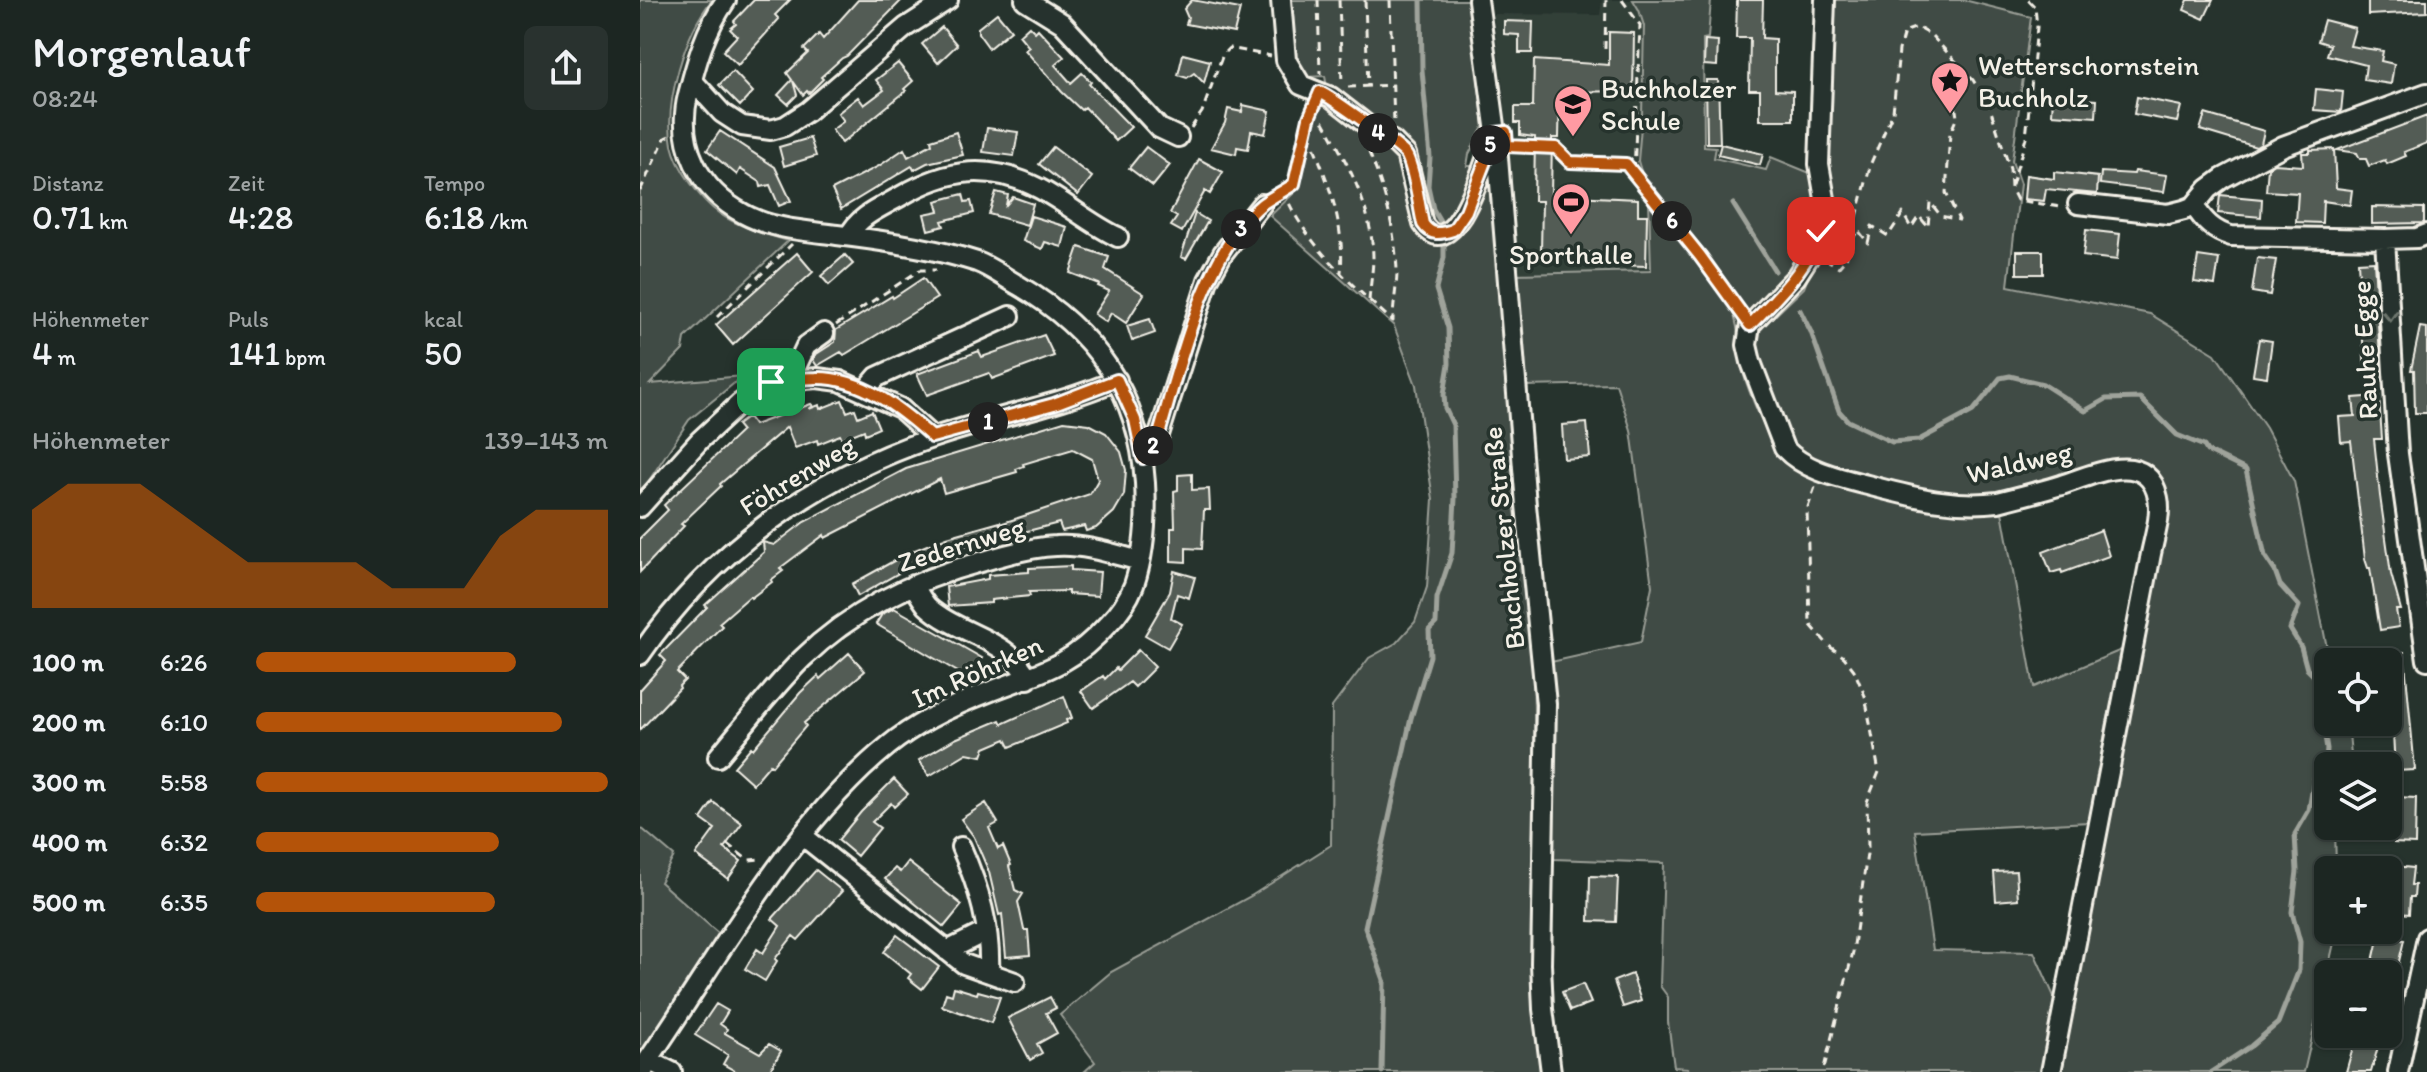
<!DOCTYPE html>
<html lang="de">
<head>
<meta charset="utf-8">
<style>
  :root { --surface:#1c2622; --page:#29322f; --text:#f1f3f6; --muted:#a0a5a5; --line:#3a4340; --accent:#b45309 }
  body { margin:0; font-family:Itim,sans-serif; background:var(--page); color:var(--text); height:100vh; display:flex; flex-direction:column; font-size:30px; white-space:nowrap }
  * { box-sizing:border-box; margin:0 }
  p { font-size:26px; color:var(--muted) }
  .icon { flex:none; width:44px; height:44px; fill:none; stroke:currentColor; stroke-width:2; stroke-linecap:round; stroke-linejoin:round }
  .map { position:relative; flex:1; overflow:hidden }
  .panel { display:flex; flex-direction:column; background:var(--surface); width:640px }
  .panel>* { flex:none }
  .buttons { position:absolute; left:1674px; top:648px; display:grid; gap:16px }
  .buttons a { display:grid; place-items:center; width:88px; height:88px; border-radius:12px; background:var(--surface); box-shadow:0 2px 6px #0004,0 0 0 2px var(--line); font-size:40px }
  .pin { position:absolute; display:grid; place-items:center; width:68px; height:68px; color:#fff; margin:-34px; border-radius:16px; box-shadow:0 4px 12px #0006 }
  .km { position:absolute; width:40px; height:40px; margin:-20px; border-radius:50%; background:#222; color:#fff; font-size:22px; line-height:40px; text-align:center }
  .round { display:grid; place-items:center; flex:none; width:84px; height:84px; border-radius:12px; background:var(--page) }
  .summary { display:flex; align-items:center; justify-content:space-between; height:136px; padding:0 32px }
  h1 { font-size:44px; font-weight:600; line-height:60px }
  .metrics { display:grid; grid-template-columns:repeat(3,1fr); gap:12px; height:136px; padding:8px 32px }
  .metrics div { display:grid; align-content:center }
  .metrics b { font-size:34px; font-weight:600 }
  .metrics small { font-size:22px; font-weight:400 }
  .metrics p { font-size:22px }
  .chart { height:224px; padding:16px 32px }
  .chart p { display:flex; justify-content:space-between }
  .chart svg { width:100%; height:144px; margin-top:8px; fill:var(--accent); opacity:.7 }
  ul { padding:0 32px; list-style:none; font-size:26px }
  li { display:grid; grid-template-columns:128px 96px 1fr; align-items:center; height:60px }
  li i { height:20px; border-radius:10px; background:var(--accent) }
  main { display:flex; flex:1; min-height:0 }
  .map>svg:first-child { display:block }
</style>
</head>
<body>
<main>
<section class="panel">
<div class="summary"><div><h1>Morgenlauf</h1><p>08:24</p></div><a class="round"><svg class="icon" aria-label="share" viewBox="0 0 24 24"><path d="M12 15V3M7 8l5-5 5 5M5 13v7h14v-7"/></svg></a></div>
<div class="metrics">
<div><p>Distanz</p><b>0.71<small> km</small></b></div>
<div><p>Zeit</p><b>4:28</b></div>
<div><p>Tempo</p><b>6:18<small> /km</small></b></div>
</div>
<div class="metrics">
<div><p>Höhenmeter</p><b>4<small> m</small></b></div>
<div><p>Puls</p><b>141<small> bpm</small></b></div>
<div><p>kcal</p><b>50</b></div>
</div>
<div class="chart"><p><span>Höhenmeter</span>139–143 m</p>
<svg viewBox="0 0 160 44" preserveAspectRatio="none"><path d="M0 44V14L10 6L20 6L30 6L40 14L50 22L60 30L70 30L80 30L90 30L100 38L110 38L120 38L130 22L140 14L150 14L160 14V44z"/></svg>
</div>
<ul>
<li><b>100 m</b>6:26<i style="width:74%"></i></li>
<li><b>200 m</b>6:10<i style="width:87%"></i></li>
<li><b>300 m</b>5:58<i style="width:100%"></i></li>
<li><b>400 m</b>6:32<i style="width:69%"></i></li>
<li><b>500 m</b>6:35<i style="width:68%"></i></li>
</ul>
</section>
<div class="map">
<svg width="1787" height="1072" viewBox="0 0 1787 1072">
  <rect width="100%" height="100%" fill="#26332d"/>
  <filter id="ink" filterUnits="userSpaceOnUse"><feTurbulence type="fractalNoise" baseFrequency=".0125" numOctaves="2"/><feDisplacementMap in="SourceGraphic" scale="16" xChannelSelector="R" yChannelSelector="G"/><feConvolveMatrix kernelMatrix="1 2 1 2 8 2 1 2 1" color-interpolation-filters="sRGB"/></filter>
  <g filter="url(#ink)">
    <path fill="#333f39" d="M962,0H992L999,10L1004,27L1002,116L998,161L1009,199L1011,271L875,274L864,96L853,14L960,15Z"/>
    <path fill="#414b45" stroke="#9a9e96" stroke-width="2" d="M0,0H72C45,33 24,102 32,145C37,168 61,201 80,214C101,228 125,234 148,241L45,338L43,350L10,384L103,376L49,420L0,494Z
      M642,0H828L844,125L829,154L827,166H850L892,654C900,793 882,934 901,1072H444L455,1062L420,1015L471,972L611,896L691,845L692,707L729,658L756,643L775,622L787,587L793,499L776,385L754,326L630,216L657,190L675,114L689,100L685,76L666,77L651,65Z
      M993,0H1071L1068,38L1063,39L1064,146L1076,147L1074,158L1126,170L1131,157L1170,173C1172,188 1179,208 1178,223C1176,253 1132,297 1108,312L1067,253L1004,181L998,161L1002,115L1004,26L999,10Z
      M1192,0H1324L1391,17L1372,161L1380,184L1368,286L1510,314L1575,354L1626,428L1654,481L1687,648L1703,662H1688V722H1708L1712,766H1688V826H1695L1696,870H1688V930H1697L1664,1072H1418L1516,555L1506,466L1477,459L1360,495L1329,499L1186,469L1148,443L1114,345L1118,331L1132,312L1136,315L1164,288L1185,233L1183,157Z
      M1009,199L1091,308C1101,328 1097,349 1102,369C1112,403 1126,432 1143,462L1180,472L1361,506L1394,687L1486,648L1467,722L1449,822L1275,831L1293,950L1394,952L1417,1003L1403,1072H1049L1048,1068L1034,1067L1028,1022V997L1020,986L1024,863L914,859L915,708L911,662L1001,642L1012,586L991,430L976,384L885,386L875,274L1011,271Z
      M0,827L34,856L20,882L79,934L0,1069Z"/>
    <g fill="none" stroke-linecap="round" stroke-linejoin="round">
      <path stroke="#9fa39b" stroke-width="5" d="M781,0L782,70L790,157L788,186L793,209L803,226
        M1093,204L1135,271
        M1160,310L1171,332L1199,411L1208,421L1252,442L1279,440L1333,411L1360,378L1370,376L1403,384L1445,411L1466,399L1500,398L1537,435L1564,446L1567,451L1606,470L1625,556L1635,571L1640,585L1659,606L1650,629L1661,647L1667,669L1676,678L1687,749L1686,762L1675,774L1669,810L1655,834L1657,871L1652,912L1660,942L1659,970L1638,1023L1611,1046L1571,1072
        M742,1072L744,980L725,927L771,718L790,656L789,630L796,623L797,598L812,553L815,498L813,425L805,408L804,394L809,364L808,328L796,289L804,258V242"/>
    </g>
    <path fill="#525c55" stroke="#f4f1e8" stroke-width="2" d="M114,0H150L135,15L139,19L98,65L83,51L97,36L90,29L96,24L94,21Z
      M218,0H262L207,56L202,58L181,77L183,79L169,93L167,91L163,95L153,81L157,95L148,104L138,95L152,80L147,73L168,53L164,49L179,34L183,39Z
      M552,0L600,9L594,33L546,24L548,18L544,9Z
      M1097,0H1123L1122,38L1135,39V90L1153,91V120H1120V90H1109L1110,38H1096Z
      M1548,0H1573L1564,19L1544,10Z
      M1728,0H1787V12L1728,15Z
      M357,13L371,30L349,48L338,33V28Z
      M1684,20L1715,28L1710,46L1743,51L1741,61L1754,64L1751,84L1724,80L1726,65L1687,55L1690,45L1678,41Z
      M864,21L893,22L892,53H879V35L864,34Z
      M389,26L395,32L398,29L424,57L415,65L431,83L442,73L451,82L449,84L491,127L476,141L445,107L441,110L422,92L385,50L389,47L379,35Z
      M302,27L317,45L298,63L282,44Z
      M969,32L994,33L993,91L920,92L919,138H912L911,195L998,199V215H1007L1006,266L976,265V253L901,252L902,201H894L895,137L880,135V123H875V107H893L894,60L969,65Z
      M1065,40L1078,41L1077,66L1064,65Z
      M543,54L570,61L564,83L554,73L547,78L538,75Z
      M258,63L273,81L264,89L266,91L202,143L192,130L204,121L198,113L218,97L224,105L244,90L236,80Z
      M93,71L113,92L100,106L79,85Z
      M1066,80H1078L1080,143H1067Z
      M1676,89L1703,92L1701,112L1674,110Z
      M1413,97L1457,100L1456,117L1412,114Z
      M1497,97L1541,106L1537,122L1494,114Z
      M603,105L630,111L625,134L611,131L608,149L597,147L596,154L571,148L585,123L588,109L602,112Z
      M1565,114L1624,131L1621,144L1616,147L1560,130Z
      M1787,116V143L1764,152L1766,156L1747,164L1745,160L1729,166L1726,159H1720L1717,153L1697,150Z
      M347,128L378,132L374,156L343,152Z
      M80,131L135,167L151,201L139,206L130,185L121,187L120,182L100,169L97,175L67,150Z
      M316,132L323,155L287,163L274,170L272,166L201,209L192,190L239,166L264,149L268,157L292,144L291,140Z
      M170,138L176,156L144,166L139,147Z
      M1081,144L1123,154L1120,165L1078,155Z
      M413,147L452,177L438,195L399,164Z
      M506,147L530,165L513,186L489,168Z
      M1694,149L1696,188L1712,190L1710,205L1683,201L1682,223L1656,222L1658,193L1626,191L1628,168L1634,164L1663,166L1662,153H1670V150Z
      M559,159L583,172L570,194L565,191L542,232L531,226L537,217L530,213Z
      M1495,171L1527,175L1524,192L1460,184L1461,172L1494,174Z
      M1414,172L1458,177L1457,194L1406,189L1404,201L1384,199L1386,175L1414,179Z
      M356,192L368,195L366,205L373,197L393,204L387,225L349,214Z
      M323,194L325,202L331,201L334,213L302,221L304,226L288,230L284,214L299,211L296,201Z
      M1580,195L1622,199L1621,217L1578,213Z
      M1732,207L1784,208V223L1732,224Z
      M555,213L568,221L546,259L541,257Z
      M391,216L427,227L422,247L405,242L402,249L383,241Z
      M1446,230L1480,234L1477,260L1443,256Z
      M439,247L469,257L465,269L504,294L486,323L471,313L466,322L454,314L469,291L458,286L459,284L430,273Z
      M1377,251H1403V274H1377Z
      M157,253L173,272L93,345L76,325Z
      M205,255L213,264L189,285L181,276Z
      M1558,256L1579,259L1575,285L1554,282Z
      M1617,258L1636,260L1630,295L1612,292Z
      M1734,261L1741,372L1725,373L1718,262Z
      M283,278L297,298L204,355L201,352L177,366L173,360L175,355L195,342L196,330L252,296L253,298Z
      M510,319L515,333L492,341L487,326Z
      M1780,327L1787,328V413H1775L1774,370H1771Z
      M404,335L414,356L352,379L349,373L287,395L277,374L339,351L342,357Z
      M1619,339L1632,341L1627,377L1613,375Z
      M1739,396L1742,439H1734L1740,496L1751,574L1761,610H1756L1759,627L1740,630L1730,568H1728L1725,559L1711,441L1701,442L1699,417L1715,416L1713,398Z
      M202,400L207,412L215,409L218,417L232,411L239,428L225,434L224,430L202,439L200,435L178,444L177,440L155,448L147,427L80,484L81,486L41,524L44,526L0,572V538L28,510L24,505L102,431L97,425L108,417L114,425L171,404L173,406L169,409L179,405L180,409Z
      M424,421L449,424L466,433L481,452L486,470L484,495L474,512L456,528L446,531L444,526L422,531L419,523L364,537L360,524L450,494L458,480L452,459L433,449L383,464L384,466L376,469L377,472L304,493L300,479L185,538L184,535L140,568L143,571L131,580L132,582L111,598L110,596L79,623L82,626L37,672L45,680L39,686L40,688L0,730V690L26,661L20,655L67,607L65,605L124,552L123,542L134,545L164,522L266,469Z
      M947,423L950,457L924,459L922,425Z
      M552,474V490L569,489L570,510H564L562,549L546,548V562L531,561V528H535L534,491L538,490V475Z
      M360,522L363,535L310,550L273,565L218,596L212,584L270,552L307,537Z
      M1461,530L1469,556L1422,573L1421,570L1411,573L1403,552Z
      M431,566V570L460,572L458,596L428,594V591L389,592L390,596L351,600V603L308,606L306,587L348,579V575L389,572V568Z
      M534,571L555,577L549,598L537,594L531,618L542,624L528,648L505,635L530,592Z
      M254,608L342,658L328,678L236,624L242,614Z
      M498,650L515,667L495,687L490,682L453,708L441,691L463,676L465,679L476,668L478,670Z
      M1764,652L1775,770L1755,771L1752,712H1749L1748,701V654Z
      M209,653L225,671L164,723L166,726L132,766L130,764L113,784L94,767L111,747L113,749L160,693L178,676L180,679Z
      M424,696L432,718L426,720L427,723L370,747L366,739L345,748L342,756L327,753L289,776L279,760L315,739L360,720L362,724Z
      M254,779L268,794L254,807L251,803L232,822L240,828L217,856L198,840L221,812Z
      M1756,797L1776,798L1775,844L1754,843Z
      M73,802L102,823L84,848L101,861L88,879L56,855L75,829L61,819Z
      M346,803L358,823L349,828L358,849L363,846L371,865L369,866L375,890L383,894L378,902L384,930H388L390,955L366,957L362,914L359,915L349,872L334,837L321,819Z
      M268,862L322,905L304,927L245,879L255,868L260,872Z
      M1753,866L1773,868L1771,885H1775L1774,897H1770L1769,914L1749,912Z
      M176,870L202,891L158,940L153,936L135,959L137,961L125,981L105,969L117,949L123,953L140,926L132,919Z
      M1376,871L1378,899L1356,901L1354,872Z
      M950,876L978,877L976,922L949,921Z
      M257,935L299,967L282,989L268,978L271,974L244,952Z
      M1739,935L1764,940L1756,974H1730Z
      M992,974L1001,1001L983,1007L974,981Z
      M943,984L951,1003L930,1011L922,992Z
      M314,987L337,994L338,991L360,997L351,1023L302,1006L306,993L312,995Z
      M410,997L416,1008L406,1013L417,1033L397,1044L402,1053L390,1060L368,1018Z
      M76,1004L88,1011L80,1024L87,1029L85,1033L120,1053L129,1044L141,1051L129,1072H97L83,1064L88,1055L55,1035Z
      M1716,1036L1739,1043L1731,1072H1706Z"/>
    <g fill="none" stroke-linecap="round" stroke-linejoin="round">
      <defs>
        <path id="minor" d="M385,0L422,23L519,128L538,137
          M641,0L646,60L661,85L691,97L736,132L753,141L766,154L783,224C815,270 846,156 854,137
          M838,0L856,133L886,505L906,704L901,964L903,1009L911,1072
          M1185,0L1179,164L1185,199L1181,231L1172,252L1156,277L1110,325L1107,345L1111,362L1144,448C1168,473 1202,478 1235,487C1277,498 1314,507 1358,502C1378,497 1398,492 1418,486C1448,477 1508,446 1518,498C1522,516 1513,541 1510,559L1411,1072
          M52,80L82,113L102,126L131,130L145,126L168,111L266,27L308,0
          M1438,204L1528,214L1544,210L1554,206L1568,189L1583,178L1643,146L1787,93
          M1554,206C1564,221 1573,231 1591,236L1745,239L1777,238L1787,234
          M209,236C218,216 242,207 261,196C309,168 350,163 400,189C427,203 450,224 478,237
          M1745,239L1758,454L1787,660
          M150,380L166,346L184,333
          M225,391L237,377L370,316
          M503,458L517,441L568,280L583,253L622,204
          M0,507L60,440L99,404L131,382L177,378L200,381L260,408L292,437
          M273,585C278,592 282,600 287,606C318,635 370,638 388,679
          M0,655C71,551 174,478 292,438C353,417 417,406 477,380
          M78,757C105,724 132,689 162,659C213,609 276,579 344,561C367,554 392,547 416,546C444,544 473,554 500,561
          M163,836L324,964L375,982
          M321,847C339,888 351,927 349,973
          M307,951L347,931
          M8,1060L32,1072
          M3,1072L8,1060C80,956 150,826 248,746C276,723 312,706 346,693C397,673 429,668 468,624C479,613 488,600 494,585C505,552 507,517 505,483C499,393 455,330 378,285C365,278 351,267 337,262C297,249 239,240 197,235C167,231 131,229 104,214C59,190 36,144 48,95C57,60 65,30 86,0
          M1758,1072L1787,938"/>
      </defs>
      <use href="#minor" stroke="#f4f1e8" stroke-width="24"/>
      <path stroke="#f4f1e8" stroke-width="3" stroke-dasharray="8 6" stroke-linecap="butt" d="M678,0L680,74
        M699,0L702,84
        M725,0L728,87
        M750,0L754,124
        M982,0L1000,25L994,175
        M965,49L966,0
        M708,87L754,85
        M1308,88L1333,80
        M669,118L684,122C708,164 732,207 733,257C733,271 730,286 729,301
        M551,128L562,112L583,54L589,48L631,56
        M664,139L672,142C689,184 705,226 701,272
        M875,147L916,148L930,162L986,164L1060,256L1101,312
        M1372,185L1386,138L1397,27L1395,7L1388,0
        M0,191L25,138L29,136
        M644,191C662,240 713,287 753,321C753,304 757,287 757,270C755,228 744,186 727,148
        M636,196L654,184L673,108
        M1212,240L1218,230L1228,243L1232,226L1248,236L1263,213L1271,228L1279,216L1288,227L1290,202L1301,216L1319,220L1306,193L1310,133L1317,117L1315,104L1298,74
        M1185,259L1199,267L1206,259L1231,163L1253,112L1259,50L1264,32L1277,27L1291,35L1333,80L1350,108L1370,169L1371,188L1377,200L1421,207
        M77,317L152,244
        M196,325L280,270H296
        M1175,487L1167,510L1170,624L1189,646L1204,657L1214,670L1225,696L1239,772L1227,802L1228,847L1213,952L1183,1072
        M87,844L108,860L123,859"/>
      <use href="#minor" stroke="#26332d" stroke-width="18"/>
    </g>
    <defs><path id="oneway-chevron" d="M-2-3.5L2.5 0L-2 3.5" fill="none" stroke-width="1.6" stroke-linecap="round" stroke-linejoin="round" transform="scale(2)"/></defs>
    <use stroke="#6e766e" href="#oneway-chevron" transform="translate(1750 316) rotate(87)"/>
  </g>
  <g fill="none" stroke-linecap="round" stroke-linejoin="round" filter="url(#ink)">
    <defs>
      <path id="route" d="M131,382C146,381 161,378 176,378C221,377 261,409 292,437L414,404L477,380L495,420L503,458L517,441C539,369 563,253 622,204C632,197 644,191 654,184L669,118L680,92C692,98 763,148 767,156C776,176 778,202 783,224C791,236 800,234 813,230L826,211L856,133L866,132L867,146L916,148L930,162L986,164L1060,256L1110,325C1139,296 1165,270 1181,231"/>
    </defs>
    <use href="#route" stroke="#fff" stroke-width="16"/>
    <use href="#route" stroke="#b45309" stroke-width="10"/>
  </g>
  <defs>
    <symbol id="sight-pin" viewBox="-11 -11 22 30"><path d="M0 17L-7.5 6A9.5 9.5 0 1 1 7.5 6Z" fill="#ff9aa2" stroke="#26332d"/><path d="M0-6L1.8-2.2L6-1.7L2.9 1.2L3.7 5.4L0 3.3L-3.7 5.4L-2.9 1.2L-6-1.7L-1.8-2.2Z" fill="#111"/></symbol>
    <symbol id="school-pin" viewBox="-11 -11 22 30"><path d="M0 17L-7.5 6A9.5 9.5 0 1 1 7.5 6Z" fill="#ff9aa2" stroke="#26332d"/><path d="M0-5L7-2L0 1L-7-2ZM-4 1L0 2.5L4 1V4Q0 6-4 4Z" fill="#111"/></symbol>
    <symbol id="stadium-pin" viewBox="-11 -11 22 30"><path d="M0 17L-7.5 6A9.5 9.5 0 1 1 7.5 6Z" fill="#ff9aa2" stroke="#26332d"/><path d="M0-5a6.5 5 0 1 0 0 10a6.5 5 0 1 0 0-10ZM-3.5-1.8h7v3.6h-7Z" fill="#111"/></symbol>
  </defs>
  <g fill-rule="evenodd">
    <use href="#sight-pin" x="1288" y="59" width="44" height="60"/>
    <use href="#school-pin" x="911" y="82" width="44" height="60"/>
    <use href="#stadium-pin" x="909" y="180" width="44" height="60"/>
  </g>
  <g text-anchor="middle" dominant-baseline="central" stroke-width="7" stroke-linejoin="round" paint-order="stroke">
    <g font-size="28" fill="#f4f1e8" stroke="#26332d" text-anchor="start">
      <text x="1338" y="65">Wetterschornstein<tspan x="1338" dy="32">Buchholz</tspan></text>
      <text x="961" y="88">Buchholzer<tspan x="961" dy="32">Schule</tspan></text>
      <text x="931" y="254" text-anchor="middle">Sporthalle</text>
    </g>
    <g font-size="28" fill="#f4f1e8" stroke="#26332d">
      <text transform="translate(1724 350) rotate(-93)">Rauhe Egge</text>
      <text transform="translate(1379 462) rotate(-13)">Waldweg</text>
      <text transform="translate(157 475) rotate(-31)">Föhrenweg</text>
      <text transform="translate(863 538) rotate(-96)">Buchholzer Straße</text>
      <text transform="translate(321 544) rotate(-17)">Zedernweg</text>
      <text transform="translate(337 671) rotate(-24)">Im Röhrken</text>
    </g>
  </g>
</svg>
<div class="buttons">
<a><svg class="icon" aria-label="locate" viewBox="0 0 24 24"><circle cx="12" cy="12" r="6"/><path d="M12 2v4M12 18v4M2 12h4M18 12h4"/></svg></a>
<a><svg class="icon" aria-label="layers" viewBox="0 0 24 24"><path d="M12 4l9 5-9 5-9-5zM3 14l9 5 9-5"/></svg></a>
<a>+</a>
<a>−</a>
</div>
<div class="pin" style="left:131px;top:382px;background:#1e9e55"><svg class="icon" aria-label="arrive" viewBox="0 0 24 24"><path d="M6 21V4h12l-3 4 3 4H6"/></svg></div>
<div class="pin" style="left:1181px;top:231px;background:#d93025"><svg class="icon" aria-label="check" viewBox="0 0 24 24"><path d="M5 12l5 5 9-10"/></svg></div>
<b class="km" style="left:348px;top:422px">1</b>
<b class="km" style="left:513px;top:446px">2</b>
<b class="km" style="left:601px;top:229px">3</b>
<b class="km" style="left:738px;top:133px">4</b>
<b class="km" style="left:850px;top:145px">5</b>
<b class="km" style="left:1032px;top:221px">6</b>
</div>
</main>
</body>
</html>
